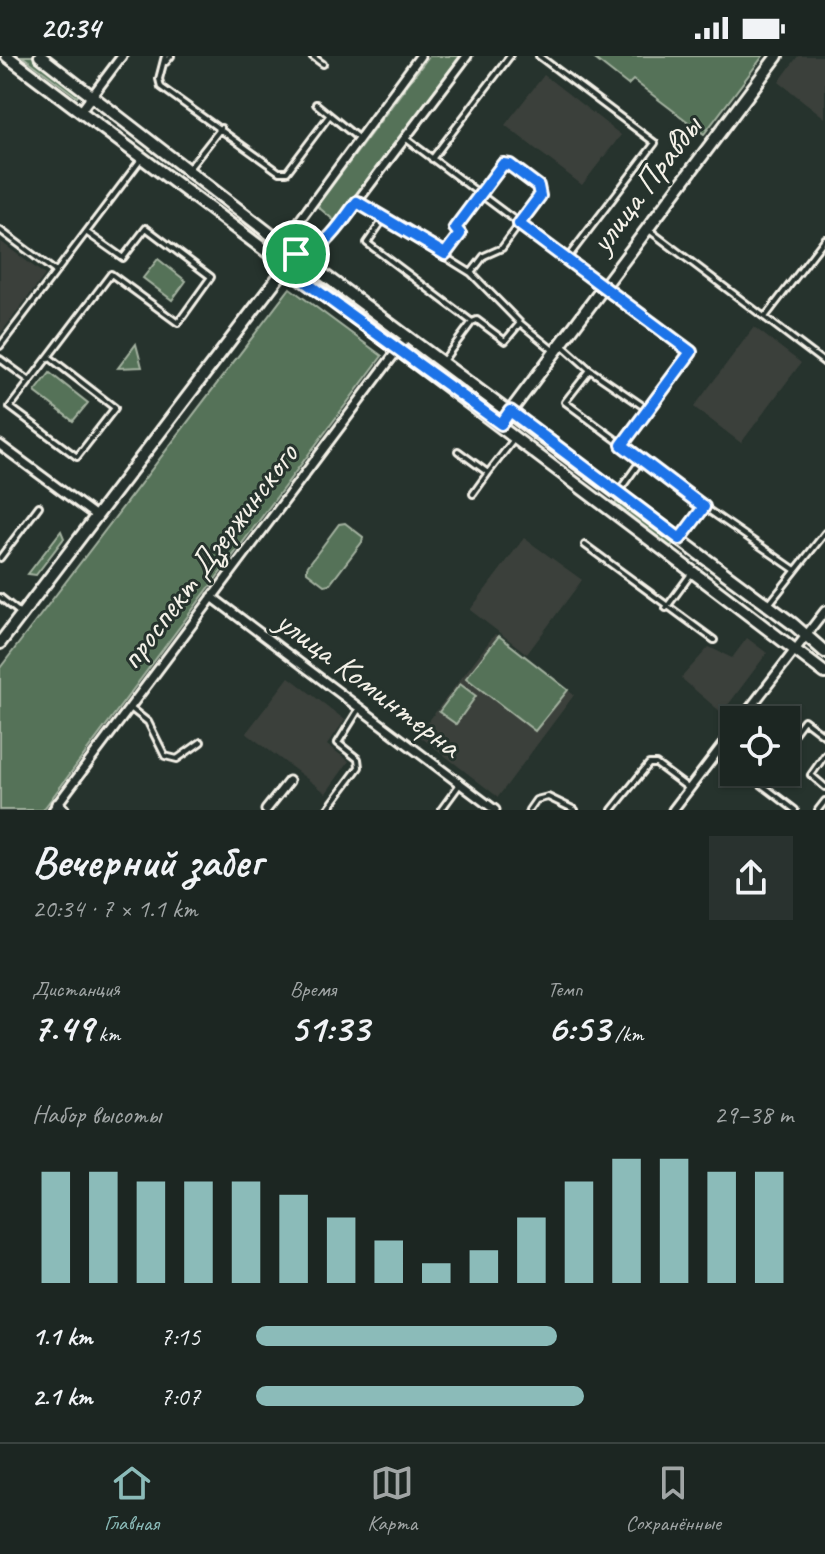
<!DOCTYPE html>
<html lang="ru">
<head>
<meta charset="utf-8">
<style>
  :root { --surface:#1c2622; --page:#29322f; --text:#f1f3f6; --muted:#a0a5a5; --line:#3a4340; --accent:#8bbbb9 }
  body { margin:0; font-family:Caveat,sans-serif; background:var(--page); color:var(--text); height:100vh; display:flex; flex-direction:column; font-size:30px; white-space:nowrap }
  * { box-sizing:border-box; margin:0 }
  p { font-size:26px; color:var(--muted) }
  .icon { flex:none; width:44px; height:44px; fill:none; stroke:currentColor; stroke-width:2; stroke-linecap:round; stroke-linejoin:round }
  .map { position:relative; height:754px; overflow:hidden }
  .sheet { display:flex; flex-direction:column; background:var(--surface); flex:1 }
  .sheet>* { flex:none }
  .buttons { position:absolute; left:720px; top:650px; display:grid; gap:16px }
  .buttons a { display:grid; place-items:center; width:80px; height:80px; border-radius:0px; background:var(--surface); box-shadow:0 2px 6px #0004,0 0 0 2px var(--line); font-size:40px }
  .pin { position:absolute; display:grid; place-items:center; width:68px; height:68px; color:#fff; margin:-34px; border:4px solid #fff; border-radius:50%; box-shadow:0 2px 8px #0007 }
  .round { display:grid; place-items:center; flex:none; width:84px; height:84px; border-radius:0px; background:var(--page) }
  .head { display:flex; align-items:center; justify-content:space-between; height:136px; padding:0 32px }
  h1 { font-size:44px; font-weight:700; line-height:60px }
  .figures { display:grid; grid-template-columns:repeat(3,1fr); gap:12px; height:136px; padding:8px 32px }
  .figures div { display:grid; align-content:center }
  .figures b { font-size:40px; font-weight:700 }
  .figures small { font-size:22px; font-weight:400 }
  .figures p { font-size:22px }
  .chart { height:224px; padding:16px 32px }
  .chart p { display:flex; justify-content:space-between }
  .chart svg { width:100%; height:144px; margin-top:8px; stroke:var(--accent); stroke-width:6 }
  ul { padding:0 32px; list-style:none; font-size:26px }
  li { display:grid; grid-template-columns:128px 96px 1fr; align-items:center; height:60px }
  li i { height:20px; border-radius:10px; background:var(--accent) }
  .status { display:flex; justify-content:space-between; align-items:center; height:56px; padding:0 40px; background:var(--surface); direction:ltr }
  .status svg { height:22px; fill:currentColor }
  .tab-bar { display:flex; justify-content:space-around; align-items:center; height:112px; border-top:2px solid var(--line); background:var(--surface); font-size:22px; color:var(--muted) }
  .tab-bar a { display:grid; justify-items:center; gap:4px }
  .tab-bar .current { color:var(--accent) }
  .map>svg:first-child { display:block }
</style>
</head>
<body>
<div class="status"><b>20:34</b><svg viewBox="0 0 49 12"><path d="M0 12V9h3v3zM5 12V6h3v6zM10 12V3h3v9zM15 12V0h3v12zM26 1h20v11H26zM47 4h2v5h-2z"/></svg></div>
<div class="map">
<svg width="825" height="754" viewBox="0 0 825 754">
  <rect width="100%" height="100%" fill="#26332d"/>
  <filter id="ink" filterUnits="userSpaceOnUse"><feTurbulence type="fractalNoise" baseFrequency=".0125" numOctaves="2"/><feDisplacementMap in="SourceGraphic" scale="16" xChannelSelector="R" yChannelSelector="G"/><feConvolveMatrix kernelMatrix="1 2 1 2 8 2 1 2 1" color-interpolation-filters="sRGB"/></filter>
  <g filter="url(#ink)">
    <path fill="#3b403b" d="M798,0H825V62L779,26Z
      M544,19L621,79L582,129L505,69Z
      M0,185L45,219L0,278Z
      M754,271L801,307L741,387L694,351Z
      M524,482L582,524L527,598L470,554Z
      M495,578L574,639L498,741L418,679Z
      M747,582L767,597L722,657L681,622L709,591L732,602Z
      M289,621L345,664L327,689L349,705L326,737L246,677Z"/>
    <path fill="#557259" stroke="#a4b2a0" stroke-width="2" d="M22,0H36L82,35L77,41Z
      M429,0H460L336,166L317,150Z
      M591,0H763L704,78L633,24L628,29Z
      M158,203L186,225L172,244L143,222Z
      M290,232L382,300L43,754H0V612Z
      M136,288L142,311L118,312Z
      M50,317L88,347L73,365L35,336Z
      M619,443L675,485L671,491L615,448Z
      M345,467L363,481L362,486L330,528L324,529L307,516V511L339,468Z
      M61,475L64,482L36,519L28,518Z
      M499,580L568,634L535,675L466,622Z
      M460,628L476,640L456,668L439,656Z"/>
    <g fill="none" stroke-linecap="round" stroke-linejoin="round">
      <defs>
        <path id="lane" d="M165,0L159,23L161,31L279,116H287L329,60
          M312,0L323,8
          M539,0L655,87L566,204
          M166,6L171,0
          M316,48L359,83
          M405,82L691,296L622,389
          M432,103L510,0
          M188,114L221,72
          M357,146L471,217L520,267L553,294
          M383,164L367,187L472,266
          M0,174L56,216L142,102
          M649,174L825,307
          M445,198L460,178L455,172L503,108L510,109L538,130L540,140L502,192L484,200L471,217
          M765,261L825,183
          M0,290L56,216
          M563,290L590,314L565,346L642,403L619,435
          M0,303L30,325L111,218L178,267L211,221L146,172L123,202L86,176
          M443,305L472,266L477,264L505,285L520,267
          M590,314L647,353
          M30,325L10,351L77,401L115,352L49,301
          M458,395L488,417L515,382
          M642,403L703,450
          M473,438L488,417
          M681,481L704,451L795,514
          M585,489L714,584
          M0,502L39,450
          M0,541L20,557
          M770,547L825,477
          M666,552L691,518
          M129,651L148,666L165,700L177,703L201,686
          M786,688L804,664L825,680
          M718,695L734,708
          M825,699L811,719L825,731
          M745,716L795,754
          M327,754L359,711L358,703L338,687L359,653
          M441,754L460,728
          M529,754L536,744L548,741L575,754
          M612,754L649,708H656L688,732
          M818,754L825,745"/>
        <path id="street" d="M420,0L297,168L294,177L296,198L325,188L467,0
          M80,56L122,0
          M0,389L96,460
          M212,541L495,754
          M741,664L825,555
          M53,754L408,280
          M266,754L289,725
          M673,754L734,674"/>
        <path id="secondary" d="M7,0C279,206 554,409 825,617
          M40,0L296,198L793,568L825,596
          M501,368L777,0
          M0,587L296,198
          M57,749L63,754"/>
      </defs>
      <use href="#lane" stroke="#f4f1e8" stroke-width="10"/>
      <use href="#street" stroke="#f4f1e8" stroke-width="13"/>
      <use href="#secondary" stroke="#f4f1e8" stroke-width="16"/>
      <use href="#lane" stroke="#26332d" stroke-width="4"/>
      <use href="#street" stroke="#26332d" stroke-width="7"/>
      <use href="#secondary" stroke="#26332d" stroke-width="10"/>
    </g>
  </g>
  <g fill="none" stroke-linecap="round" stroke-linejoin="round" filter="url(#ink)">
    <defs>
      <path id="route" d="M503,108L510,109L538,130L540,140L519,168L691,296L622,389L704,451L680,483L510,355L501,368L286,212L296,198C329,192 337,172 357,146L445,198L460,178L455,172Z"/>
    </defs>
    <use href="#route" stroke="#fff" stroke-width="16"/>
    <use href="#route" stroke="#1a73e8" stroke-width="10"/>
  </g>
  <g text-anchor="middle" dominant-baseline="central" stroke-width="6" stroke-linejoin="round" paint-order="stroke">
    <g font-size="34" fill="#f4f1e8" stroke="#26332d">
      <text transform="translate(645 128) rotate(-53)">улица Правды</text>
      <text transform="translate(208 500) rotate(-53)">проспект Дзержинского</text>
      <text transform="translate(369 627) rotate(37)">улица Коминтерна</text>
    </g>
  </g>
</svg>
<div class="buttons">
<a><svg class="icon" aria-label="locate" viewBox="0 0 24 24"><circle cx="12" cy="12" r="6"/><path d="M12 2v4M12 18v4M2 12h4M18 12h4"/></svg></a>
</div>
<div class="pin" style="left:296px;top:198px;background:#1e9e55"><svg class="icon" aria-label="arrive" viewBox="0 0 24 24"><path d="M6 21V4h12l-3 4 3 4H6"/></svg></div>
</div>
<section class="sheet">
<div class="head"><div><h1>Вечерний забег</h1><p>20:34 · 7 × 1.1 km</p></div><a class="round"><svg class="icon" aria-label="share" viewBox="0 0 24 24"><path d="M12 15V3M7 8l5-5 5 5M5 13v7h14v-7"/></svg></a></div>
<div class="figures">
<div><p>Дистанция</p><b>7.49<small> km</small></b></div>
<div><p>Время</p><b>51:33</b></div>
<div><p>Темп</p><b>6:53<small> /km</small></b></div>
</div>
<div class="chart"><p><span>Набор высоты</span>29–38 m</p>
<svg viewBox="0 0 160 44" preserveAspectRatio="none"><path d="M5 44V10M15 44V10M25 44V13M35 44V13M45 44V13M55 44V17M65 44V24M75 44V31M85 44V38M95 44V34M105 44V24M115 44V13M125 44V6M135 44V6M145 44V10M155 44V10"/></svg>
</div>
<ul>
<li><b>1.1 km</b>7:15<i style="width:56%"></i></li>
<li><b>2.1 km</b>7:07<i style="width:61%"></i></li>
</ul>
</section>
<nav class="tab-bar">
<a class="current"><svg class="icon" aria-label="home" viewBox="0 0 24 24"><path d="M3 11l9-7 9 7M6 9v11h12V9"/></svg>Главная</a>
<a><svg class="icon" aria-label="map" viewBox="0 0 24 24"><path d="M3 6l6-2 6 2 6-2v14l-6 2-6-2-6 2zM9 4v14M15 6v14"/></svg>Карта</a>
<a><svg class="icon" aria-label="saved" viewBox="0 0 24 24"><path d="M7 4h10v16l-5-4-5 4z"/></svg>Сохранённые</a>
</nav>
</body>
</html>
